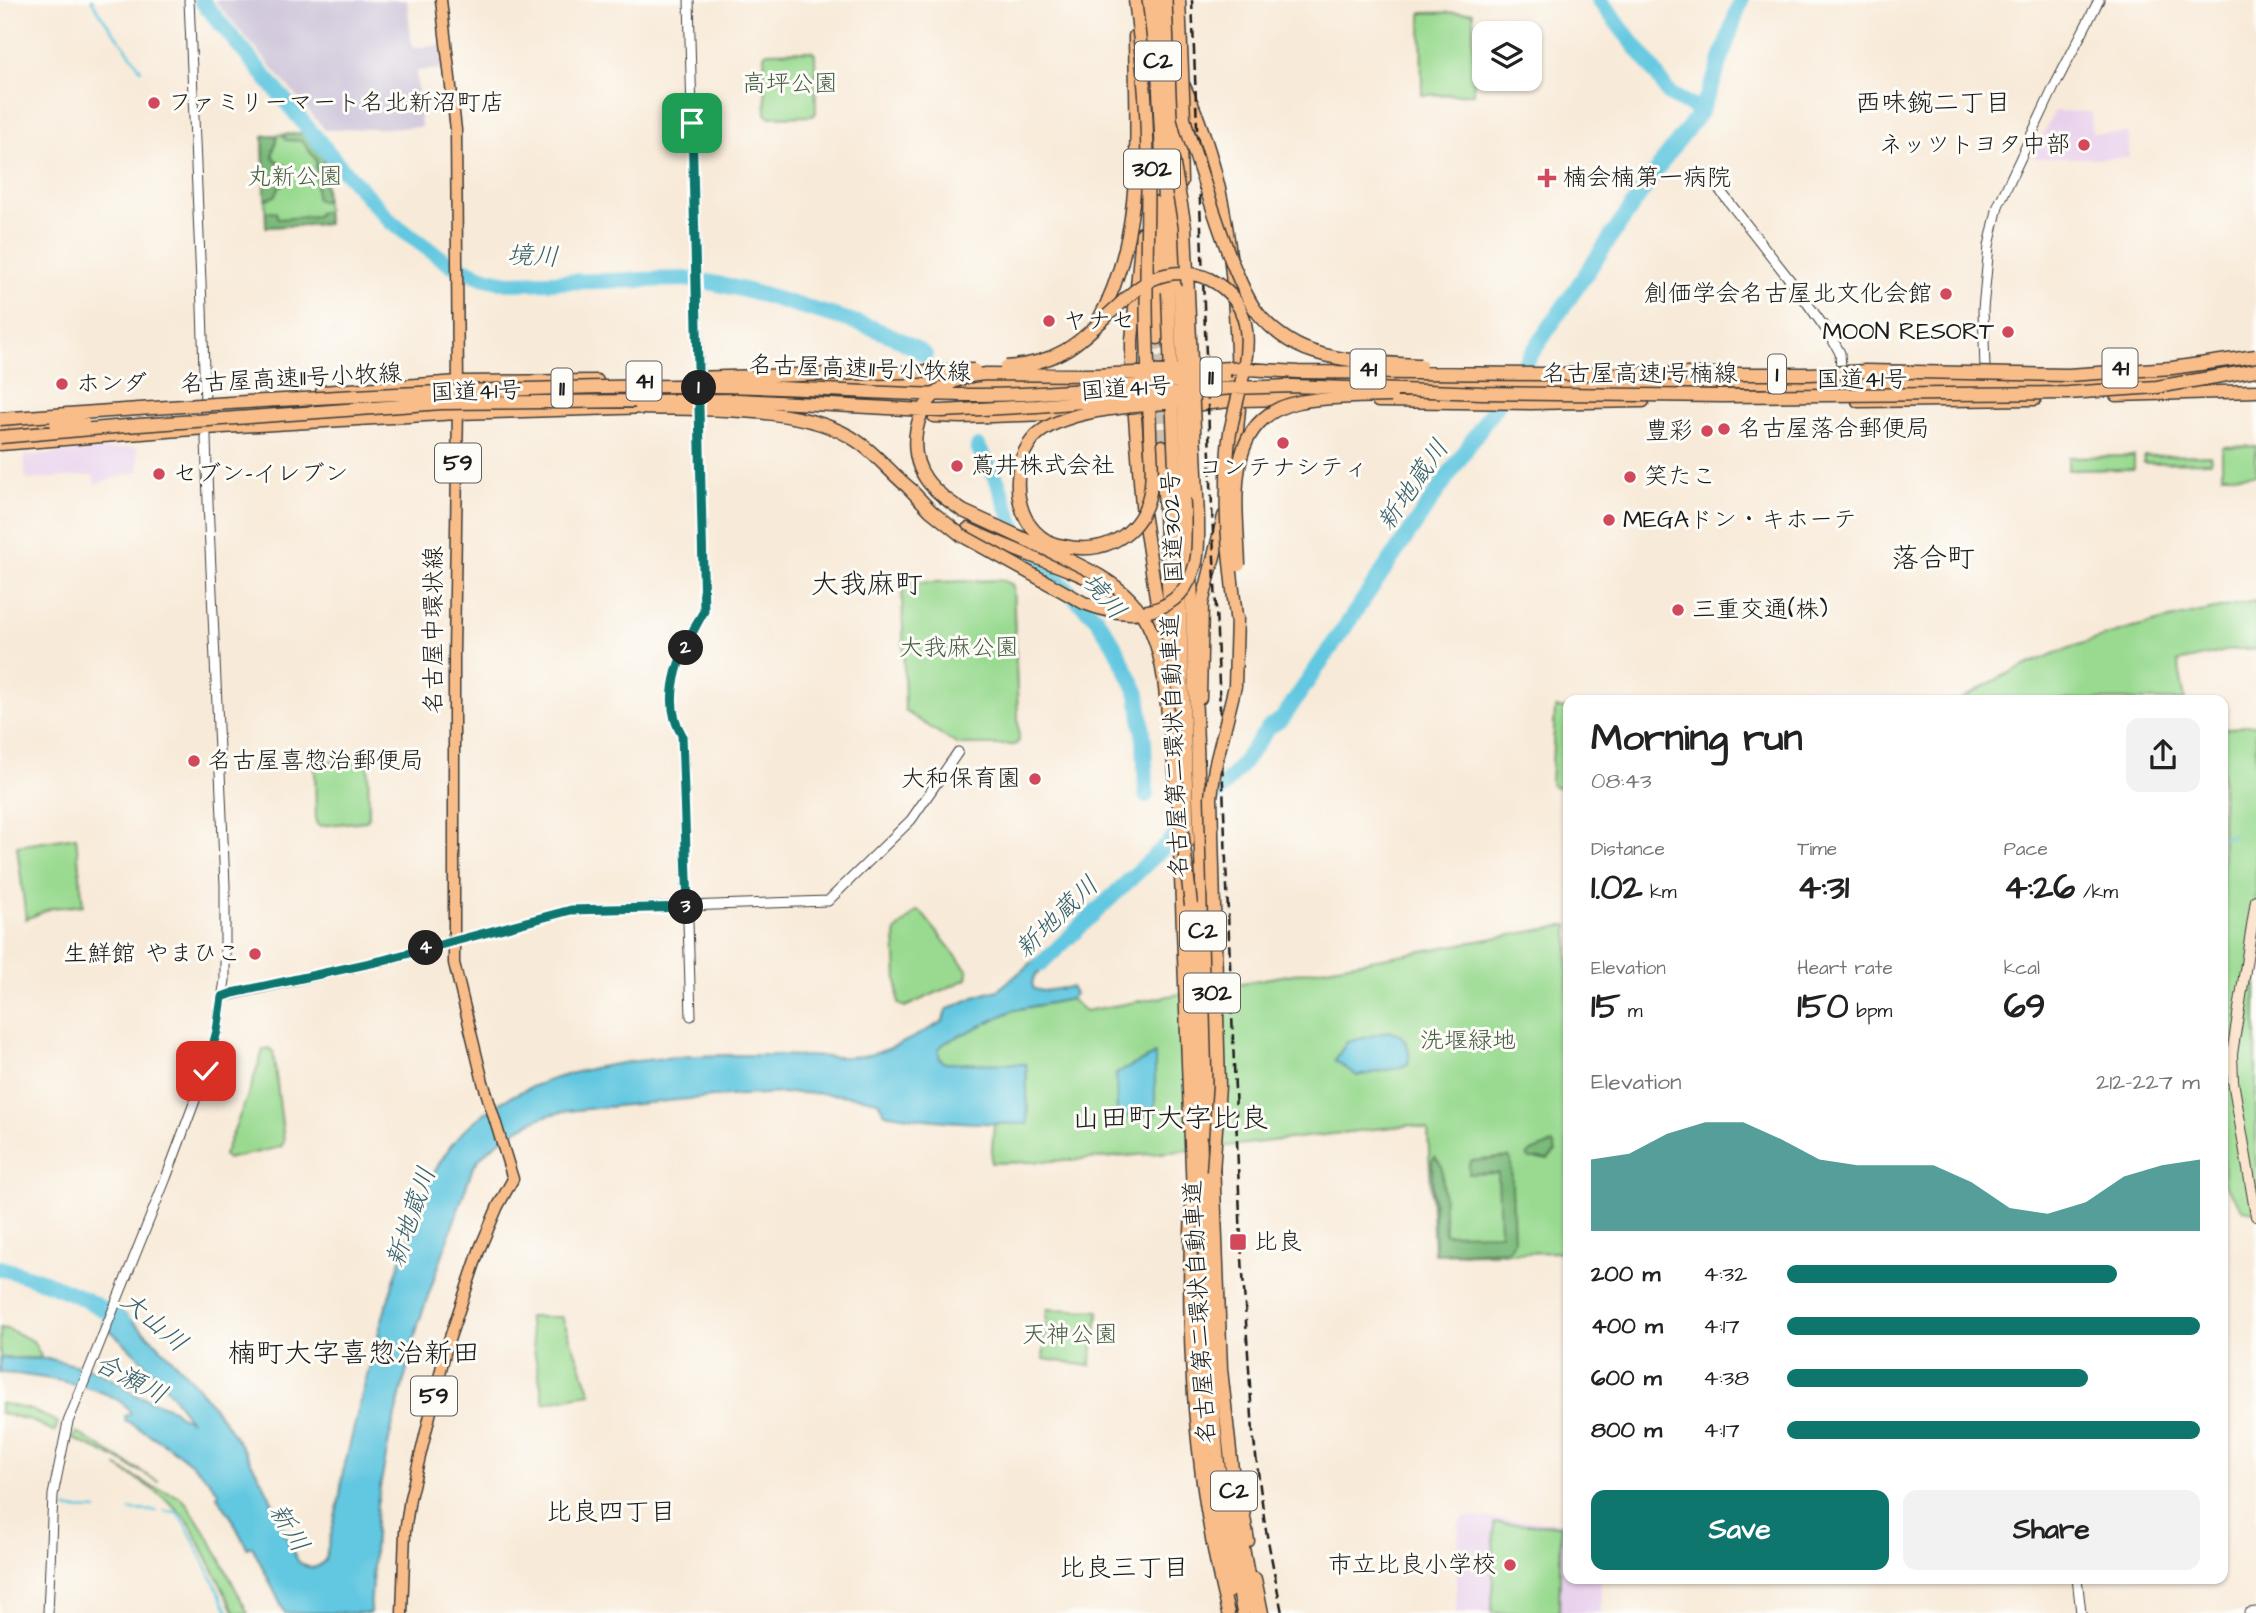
<!DOCTYPE html>
<html lang="en">
<head>
<meta charset="utf-8">
<style>
  :root { --surface:#fff; --page:#f2f2f2; --text:#222; --muted:#767676; --accent:#0f766e }
  body { margin:0; font-family:"Architects Daughter","Klee One",sans-serif; background:var(--page); color:var(--text); height:100vh; display:flex; flex-direction:column; font-size:26px; white-space:nowrap }
  * { box-sizing:border-box; margin:0 }
  p { font-size:23px; color:var(--muted) }
  .icon { flex:none; width:38px; height:38px; fill:none; stroke:currentColor; stroke-width:2; stroke-linecap:round; stroke-linejoin:round }
  .map { position:relative; flex:1; overflow:hidden }
  .sheet { position:absolute; left:1563px; top:695px; width:665px; height:889px; display:flex; flex-direction:column; background:var(--surface); border-radius:14px; box-shadow:0 2px 5px #0004 }
  .sheet>* { flex:none }
  .fabs { position:absolute; left:1472px; top:21px; display:grid; gap:14px }
  .fabs a { display:grid; place-items:center; width:70px; height:70px; border-radius:14px; background:var(--surface); box-shadow:0 2px 5px #0004; font-size:35px }
  .pin { position:absolute; display:grid; place-items:center; width:60px; height:60px; color:#fff; margin:-30px; border-radius:14px; box-shadow:0 4px 10px #0006 }
  .km { position:absolute; width:35px; height:35px; margin:-18px; border-radius:50%; background:#222; color:#fff; font-size:19px; line-height:35px; text-align:center }
  .round { display:grid; place-items:center; flex:none; width:74px; height:74px; border-radius:14px; background:var(--page) }
  .head { display:flex; align-items:center; justify-content:space-between; height:119px; padding:0 28px }
  h1 { font-size:38px; font-weight:700; line-height:52px }
  .figures { display:grid; grid-template-columns:repeat(3,1fr); gap:10px; height:119px; padding:7px 28px }
  .figures div { display:grid; align-content:center }
  .figures b { font-size:35px; font-weight:700 }
  .figures small { font-size:19px; font-weight:400 }
  .figures p { font-size:19px }
  .chart { height:196px; padding:14px 28px }
  .chart p { display:flex; justify-content:space-between }
  .chart svg { width:100%; height:126px; margin-top:7px; fill:var(--accent); opacity:.7 }
  .action { display:flex; gap:14px; margin-top:auto; padding:14px 28px }
  .action a { flex:1; height:80px; border-radius:14px; background:var(--accent); color:#fff; font-size:28px; font-weight:700; line-height:80px; text-align:center }
  .action a+a { background:var(--page); color:var(--text) }
  ul { padding:0 28px; list-style:none; font-size:23px }
  li { display:grid; grid-template-columns:112px 84px 1fr; align-items:center; height:52px }
  li i { height:18px; border-radius:9px; background:var(--accent) }
  .map>svg:first-child { display:block }
</style>
</head>
<body>
<div class="map">
<svg width="2256" height="1613" viewBox="0 0 2256 1613">
  <rect width="100%" height="100%" fill="#fdfcf7"/>
  <filter id="ink" filterUnits="userSpaceOnUse"><feTurbulence type="fractalNoise" baseFrequency=".0143" numOctaves="2"/><feDisplacementMap in="SourceGraphic" scale="14" xChannelSelector="R" yChannelSelector="G"/><feConvolveMatrix kernelMatrix="1 2 1 2 8 2 1 2 1" color-interpolation-filters="sRGB"/></filter>
  <filter id="wash" filterUnits="userSpaceOnUse"><feTurbulence type="fractalNoise" baseFrequency=".00686" numOctaves="4" result="noise"/><feDisplacementMap in="SourceGraphic" scale="28" xChannelSelector="R" yChannelSelector="G"/><feGaussianBlur stdDeviation="1.57" result="paint"/><feColorMatrix in="noise" values="0 0 0 0 0 0 0 0 0 0 0 0 0 0 0 0 0 1.4 0 .05"/><feComposite in="paint" operator="in"/></filter>
  <g filter="url(#wash)">
    <rect width="100%" height="100%" fill="#f8ead8"/>
    <path fill="#e9d1ed" d="M2054,111L2091,112L2092,133H2129V158H2033Z
      M137,447L139,471L95,484L93,475L26,480L24,456Z
      M1463,1517L1568,1522V1578L1601,1579V1613H1456L1459,1523Z"/>
    <path fill="#c9bfd7" d="M214,0H407L412,48L442,45L444,69L416,71L421,127L325,130Z"/>
    <path fill="#99da90" stroke="#5a7b56" stroke-width="2" d="M1473,12L1474,94L1422,95L1421,13Z
      M811,51L815,54L816,113L812,116L770,117L766,114L764,55L767,52Z
      M303,133L324,156L327,224L266,227L263,136Z
      M2256,446V475H2222V447Z
      M2210,455L2211,462L2144,463V456Z
      M2134,456V469L2068,470V457Z
      M1002,580L1013,585L1019,741L1015,745H958L905,711L902,586L904,583Z
      M2256,601V649H2235L2178,662L2185,700H1960C2050,644 2154,620 2256,601Z
      M1556,708L1568,709V788L1554,787L1551,784L1555,710Z
      M2249,725H2256V1213L2242,1209L2223,1181L2222,730Z
      M363,753L368,755L369,817L366,821L319,826L316,823L315,769L318,764Z
      M76,837L83,905L52,908L26,919L17,846Z
      M917,911L921,912L968,971L967,979L905,1007L898,1004L895,935L897,930Z
      M1568,925V1252L1434,1254L1428,1130L1411,1125C1272,1140 1132,1161 991,1163L994,1124H1028L1026,1065L945,1063C939,1059 937,1057 938,1049L946,1042L1014,1010L1071,999L1085,1011Z
      M268,1048L273,1051L284,1141L281,1147L227,1159L224,1155L250,1090L263,1050Z
      M1047,1309L1099,1311L1090,1366L1043,1359Z
      M528,1317H562L591,1393L544,1403Z
      M0,1328L8,1329L33,1341L41,1356L40,1358H0Z
      M0,1403L31,1410L58,1422L55,1432L30,1420L0,1413Z
      M76,1432L159,1482L112,1456L73,1439Z
      M116,1466L153,1487L179,1496L187,1504L212,1543L248,1613H235L189,1522C169,1498 142,1482 116,1466Z
      M1494,1523L1561,1525L1559,1613H1492Z"/>
    <path fill="#7aba7a" stroke="#4b6b4b" stroke-width="2" d="M303,133L324,156L325,201H319L316,198V160L302,141L286,140L283,135Z
      M277,135C276,153 264,156 286,166L290,180L279,187L275,196L268,199L265,198L263,136Z
      M272,211L276,212L278,219L316,216L320,212H326L327,224L266,227V212Z
      M1552,1144L1554,1145L1556,1151L1548,1159H1530L1527,1155L1530,1152Z
      M1435,1157L1442,1166L1445,1234L1500,1233L1498,1173L1469,1174V1164L1471,1161L1509,1157L1511,1160L1514,1241L1509,1250L1435,1253L1432,1161Z"/>
    <path fill="#62c7e0" stroke="#3f727e" stroke-width="2" d="M1052,946L1061,954L1035,976L1032,983L1034,989L1043,991L1071,987L1075,994L1071,999L1014,1010L946,1042L938,1049L940,1059L945,1063L1026,1064L1028,1124C979,1124 932,1122 884,1113L878,1101C823,1089 769,1093 713,1097C665,1101 616,1106 568,1111C558,1113 546,1115 536,1120C516,1129 481,1150 472,1170L418,1325L389,1440L377,1504L370,1613H285L252,1546L247,1548L231,1517L217,1496L219,1493C195,1460 159,1440 125,1420V1416L131,1414C120,1386 27,1374 0,1373V1358L51,1359L94,1370L123,1385L134,1394L173,1409L180,1416L189,1420C167,1383 135,1352 103,1324L113,1304C176,1358 223,1409 263,1483C277,1508 284,1536 298,1561C308,1569 316,1571 325,1560L340,1496L342,1476C361,1400 378,1325 404,1251C420,1205 433,1157 472,1123C536,1067 641,1057 723,1055C749,1055 776,1055 802,1056C826,1056 852,1060 876,1053C897,1047 918,1035 938,1024L943,1021L946,1010L977,996L998,990Z
      M1390,1031C1405,1033 1412,1050 1408,1064L1398,1068L1357,1076L1335,1060L1347,1042Z
      M1155,1054V1115L1117,1117L1116,1074Z"/>
    <g fill="none" stroke-linecap="round" stroke-linejoin="round">
      <path stroke="#62c7e0" stroke-width="2.5" d="M92,0C105,26 127,45 141,70
        M2222,838L2234,835
        M66,1509L97,1510
        M130,1510L156,1511
        M165,1511L177,1512L186,1525L229,1613"/>
      <path stroke="#62c7e0" stroke-width="16" d="M201,0L338,164L391,222L448,263L485,278L507,283L685,279C725,283 762,295 800,306C843,319 888,328 925,355
        M1599,0L1651,66L1669,94L1701,111
        M978,447L997,480L1021,544L1096,618L1113,643L1138,694L1144,740L1146,795
        M1041,964L1202,811L1239,768L1269,727L1282,719L1665,158L1701,111L1714,80L1741,0
        M0,1268C44,1280 87,1296 124,1323"/>
    </g>
  </g>
  <g filter="url(#ink)">
    <g fill="none" stroke-linecap="round" stroke-linejoin="round">
      <path stroke="#ccc1b2" stroke-width="12" stroke-dasharray="12 6" stroke-linecap="butt" d="M1158,338L1162,446"/>
      <defs>
        <path id="tertiary" d="M689,0L699,383
          M1707,174L1797,289L1830,335L1840,353L1841,368
          M1985,369L1983,309L1989,246L1998,206L2054,87L2099,0
          M222,997L380,961L571,910L828,901L911,820L958,752
          M691,1016L682,735C658,696 684,646 704,611L699,404
          M2077,1578L2081,1613
          M48,1613L53,1495L68,1422L166,1178L206,1071L217,1031L225,980V885L208,502L202,306L189,0
          M2249,1613L2256,1612"/>
        <path id="secondary" d="M2256,900L2232,1054L2233,1081L2256,1216"/>
        <path id="primary" d="M441,0L456,130L458,387
          M402,1613L405,1532L410,1498L446,1349L480,1248L498,1206L513,1179L483,1082L454,963V653L458,407"/>
        <path id="trunk" d="M1144,0L1147,58
          M1183,84C1229,180 1234,272 1238,376
          M1179,109L1181,182
          M1153,202L1158,338
          M1142,233L1132,340V379L1142,506L1163,642
          M776,382L941,384L1090,381
          M1202,384C1215,383 1231,378 1239,390
          M322,392L458,382L597,381
          M2116,395L2256,391
          M1378,401L1531,403L1643,401
          M1858,401L2035,399
          M1183,406L1239,400L1304,399
          M934,416L962,417L1077,413
          M0,444L206,428L458,413L651,407
          M1162,446L1174,720
          M1233,470L1239,409
          M1200,698L1202,604L1224,516
          M1180,850L1193,1195
          M1196,1273L1199,1368L1206,1459L1229,1592
          M1240,1493L1248,1541
          M1255,1579L1262,1613"/>
        <path id="motorway" d="M1155,0L1168,292
          M1166,0L1173,164
          M1174,189L1180,291
          M1097,323C1146,235 1136,133 1135,36
          M1341,376L1421,381L1641,383L1775,382L1802,376
          M1783,395L1789,391L1825,384L2022,383L2157,379L2203,374
          M0,429L56,424
          M1176,493L1188,842
          M1188,493L1211,1132
          M968,529C1015,553 1067,565 1113,591
          M1191,895L1209,1363L1218,1463L1243,1613
          M1213,1161L1221,1369L1237,1515L1255,1613
          M1193,1186C1185,1329 1193,1474 1228,1613"/>
      </defs>
      <use href="#tertiary" stroke="#3d3b38" stroke-width="11"/>
      <use href="#secondary" stroke="#3d3b38" stroke-width="12"/>
      <use href="#primary" stroke="#3d3b38" stroke-width="13"/>
      <use href="#trunk" stroke="#3d3b38" stroke-width="15"/>
      <use href="#motorway" stroke="#3d3b38" stroke-width="15"/>
      <use href="#tertiary" stroke="#fff" stroke-width="9"/>
      <use href="#secondary" stroke="#fce5d0" stroke-width="10"/>
      <use href="#primary" stroke="#f8bd89" stroke-width="10"/>
      <use href="#trunk" stroke="#f8bd89" stroke-width="12"/>
      <use href="#motorway" stroke="#f8bd89" stroke-width="12"/>
      <path stroke="#1c1c1c" stroke-width="2.5" stroke-dasharray="10 5" stroke-linecap="butt" d="M1192,0L1241,1242L1253,1433L1265,1525L1282,1613"/>
      <defs>
        <path id="motorway-bridge" d="M1135,0C1141,46 1146,91 1147,137C1149,202 1145,267 1147,333C1148,366 1149,399 1150,433C1151,456 1155,484 1146,506C1132,540 1099,554 1064,546C1056,545 1047,542 1040,536C1009,511 1011,451 1043,430C1076,408 1133,407 1172,402L1177,401
          M1179,0L1184,118L1188,133C1202,175 1215,218 1231,260C1238,276 1244,293 1254,308C1268,328 1291,345 1314,352C1348,363 1385,363 1420,365
          M1180,291L1188,493
          M1168,292L1171,377
          M1006,367C1063,363 1079,341 1119,305C1129,295 1140,285 1153,279C1171,271 1192,271 1209,279C1269,309 1242,374 1232,423C1227,443 1227,465 1227,486C1225,532 1232,580 1237,625
          M691,378L974,370
          M1172,395L1176,493
          M641,408C703,410 806,405 857,441C878,455 893,476 913,491
          M0,419C225,402 451,388 677,386C773,384 870,395 966,395C1052,396 1139,384 1224,376
          M56,424L83,422
          M0,437L126,426L442,403L738,400L942,411L1038,406L1232,388L1292,386L1482,393L1723,396L2068,393L2157,387L2256,370
          M908,487L931,511L961,535L1084,603C1130,621 1182,618 1196,562C1199,548 1198,532 1198,518L1185,227L1172,154
          M1239,565C1237,504 1221,418 1299,402C1329,396 1361,397 1391,396
          M1191,905L1164,680C1153,603 1121,584 1056,554C1025,539 994,525 963,511C950,502 935,492 926,479C906,450 915,406 944,387C956,379 971,375 986,374L1095,375L1231,368L1298,372L1540,374H1810L1866,371L2068,375L2172,368L2256,356
          M1213,1172L1219,1086L1211,797L1215,767L1235,686L1237,618"/>
      </defs>
      <use href="#motorway-bridge" stroke="#3d3b38" stroke-width="15" stroke-linecap="butt"/>
      <use href="#motorway-bridge" stroke="#f8bd89" stroke-width="12"/>
    </g>
  </g>
  <g fill="none" stroke-linecap="round" stroke-linejoin="round" filter="url(#ink)">
    <defs>
      <path id="route" d="M206,1071L217,1031L222,997L233,993L380,961L571,910L688,907L682,735C658,696 684,646 704,611L692,123"/>
    </defs>
    <use href="#route" stroke="#fff" stroke-width="14"/>
    <use href="#route" stroke="#0f766e" stroke-width="9"/>
  </g>
  <g fill="#d1495b" stroke="#fdfcf7" stroke-width="2.5">
    <circle cx="154" cy="103" r="7"/>
    <circle cx="2084" cy="145" r="7"/>
    <path d="M1543.5 167.5h7v7h7v7h-7v7h-7v-7h-7v-7h7z"/>
    <circle cx="1946" cy="294" r="7"/>
    <circle cx="1049" cy="321" r="7"/>
    <circle cx="2008" cy="332" r="7"/>
    <circle cx="62" cy="384" r="7"/>
    <circle cx="1724" cy="429" r="7"/>
    <circle cx="1707" cy="431" r="7"/>
    <circle cx="1283" cy="443" r="7"/>
    <circle cx="957" cy="466" r="7"/>
    <circle cx="159" cy="474" r="7"/>
    <circle cx="1630" cy="477" r="7"/>
    <circle cx="1609" cy="520" r="7"/>
    <circle cx="1678" cy="610" r="7"/>
    <circle cx="194" cy="761" r="7"/>
    <circle cx="1035" cy="779" r="7"/>
    <circle cx="255" cy="954" r="7"/>
    <rect x="1229" y="1233" width="18" height="18" rx="3.5"/>
    <circle cx="1510" cy="1565" r="7"/>
  </g>
  <g text-anchor="middle" dominant-baseline="central" stroke-width="6" stroke-linejoin="round" paint-order="stroke">
    <g fill="#fdfcf7" stroke="#605f5e" stroke-width="2">
      <rect x="1135" y="41.5" width="46" height="39" rx="5"/>
      <rect x="1124" y="149.5" width="56" height="39" rx="5"/>
      <rect x="2102.5" y="348.5" width="35" height="39" rx="5"/>
      <rect x="1350.5" y="349.5" width="35" height="39" rx="5"/>
      <rect x="1768" y="354.5" width="18" height="39" rx="5"/>
      <rect x="1200.5" y="357.5" width="21" height="39" rx="5"/>
      <rect x="626.5" y="361.5" width="35" height="39" rx="5"/>
      <rect x="551.5" y="368.5" width="21" height="39" rx="5"/>
      <rect x="435" y="443.5" width="46" height="39" rx="5"/>
      <rect x="1180" y="911.5" width="46" height="39" rx="5"/>
      <rect x="1184" y="973.5" width="56" height="39" rx="5"/>
      <rect x="411" y="1376.5" width="46" height="39" rx="5"/>
      <rect x="1211" y="1471.5" width="46" height="39" rx="5"/>
    </g>
    <g font-size="23" font-weight="bold" fill="#1c1c1c">
      <text x="1158" y="61">C2</text>
      <text x="1152" y="169">302</text>
      <text x="2120" y="368">41</text>
      <text x="1368" y="369">41</text>
      <text x="1777" y="374">1</text>
      <text x="1211" y="377">11</text>
      <text x="644" y="381">41</text>
      <text x="562" y="388">11</text>
      <text x="458" y="463">59</text>
      <text x="1203" y="931">C2</text>
      <text x="1212" y="993">302</text>
      <text x="434" y="1396">59</text>
      <text x="1234" y="1491">C2</text>
    </g>
    <g font-size="24" fill="#485e45" stroke="#fdfcf7">
      <text x="790" y="84">高坪公園</text>
      <text x="295" y="177">丸新公園</text>
      <text x="959" y="648">大我麻公園</text>
      <text x="1468" y="1041">洗堰緑地</text>
      <text x="1070" y="1335">天神公園</text>
    </g>
    <g font-size="24" fill="#1c1c1c" stroke="#fdfcf7" text-anchor="start">
      <text x="168" y="103">ファミリーマート名北新沼町店</text>
      <text x="2070" y="145" text-anchor="end">ネッツトヨタ中部</text>
      <text x="1563" y="178">楠会楠第一病院</text>
      <text x="1932" y="294" text-anchor="end">創価学会名古屋北文化会館</text>
      <text x="1063" y="321">ヤナセ</text>
      <text x="1994" y="332" text-anchor="end">MOON RESORT</text>
      <text x="76" y="384">ホンダ</text>
      <text x="1738" y="429">名古屋落合郵便局</text>
      <text x="1693" y="431" text-anchor="end">豊彩</text>
      <text x="971" y="466">蔦井株式会社</text>
      <text x="1283" y="468" text-anchor="middle">コンテナシティ</text>
      <text x="173" y="474">セブン-イレブン</text>
      <text x="1644" y="477">笑たこ</text>
      <text x="1623" y="520">MEGAドン・キホーテ</text>
      <text x="1692" y="610">三重交通(株)</text>
      <text x="208" y="761">名古屋喜惣治郵便局</text>
      <text x="1021" y="779" text-anchor="end">大和保育園</text>
      <text x="241" y="954" text-anchor="end">生鮮館 やまひこ</text>
      <text x="1254" y="1242">比良</text>
      <text x="1496" y="1565" text-anchor="end">市立比良小学校</text>
    </g>
    <g font-size="24" fill="#1c1c1c" stroke="#fdfcf7">
      <text transform="translate(860 369) rotate(2)">名古屋高速11号小牧線</text>
      <text x="1640" y="374">名古屋高速1号楠線</text>
      <text transform="translate(291 379) rotate(-3)">名古屋高速11号小牧線</text>
      <text x="1862" y="380">国道41号</text>
      <text transform="translate(1126 389) rotate(-4)">国道41号</text>
      <text transform="translate(476 392) rotate(-2)">国道41号</text>
      <text transform="translate(1173 527) rotate(-92)">国道302号</text>
      <text transform="translate(434 630) rotate(-90)">名古屋中環状線</text>
      <text transform="translate(1175 746) rotate(-92)">名古屋第二環状自動車道</text>
      <text transform="translate(1200 1312) rotate(-93)">名古屋第二環状自動車道</text>
    </g>
    <g font-size="26" fill="#1c1c1c" stroke="#fdfcf7">
      <text x="1933" y="103">西味鋺二丁目</text>
      <text x="611" y="1512">比良四丁目</text>
      <text x="1124" y="1568">比良三丁目</text>
    </g>
    <g font-size="26" font-style="italic" fill="#38606a" stroke="#fdfcf7">
      <text transform="translate(533 256) rotate(3)">境川</text>
      <text transform="translate(1413 485) rotate(-55)">新地蔵川</text>
      <text transform="translate(1104 596) rotate(50)">境川</text>
      <text transform="translate(1057 917) rotate(-44)">新地蔵川</text>
      <text transform="translate(411 1217) rotate(-71)">新地蔵川</text>
      <text transform="translate(154 1322) rotate(40)">大山川</text>
      <text transform="translate(131 1379) rotate(28)">合瀬川</text>
      <text transform="translate(289 1528) rotate(59)">新川</text>
    </g>
    <g font-size="28" fill="#1c1c1c" stroke="#fdfcf7">
      <text x="1933" y="558">落合町</text>
      <text x="867" y="584">大我麻町</text>
      <text x="1170" y="1118">山田町大字比良</text>
      <text x="354" y="1353">楠町大字喜惣治新田</text>
    </g>
  </g>
</svg>
<div class="fabs">
<a><svg class="icon" aria-label="layers" viewBox="0 0 24 24"><path d="M12 4l9 5-9 5-9-5zM3 14l9 5 9-5"/></svg></a>
</div>
<div class="pin" style="left:692px;top:123px;background:#1e9e55"><svg class="icon" aria-label="arrive" viewBox="0 0 24 24"><path d="M6 21V4h12l-3 4 3 4H6"/></svg></div>
<div class="pin" style="left:206px;top:1071px;background:#d93025"><svg class="icon" aria-label="check" viewBox="0 0 24 24"><path d="M5 12l5 5 9-10"/></svg></div>
<b class="km" style="left:699px;top:388px">1</b>
<b class="km" style="left:686px;top:648px">2</b>
<b class="km" style="left:686px;top:907px">3</b>
<b class="km" style="left:426px;top:948px">4</b>
<section class="sheet">
<div class="head"><div><h1>Morning run</h1><p>08:43</p></div><a class="round"><svg class="icon" aria-label="share" viewBox="0 0 24 24"><path d="M12 15V3M7 8l5-5 5 5M5 13v7h14v-7"/></svg></a></div>
<div class="figures">
<div><p>Distance</p><b>1.02<small> km</small></b></div>
<div><p>Time</p><b>4:31</b></div>
<div><p>Pace</p><b>4:26<small> /km</small></b></div>
</div>
<div class="figures">
<div><p>Elevation</p><b>15<small> m</small></b></div>
<div><p>Heart rate</p><b>150<small> bpm</small></b></div>
<div><p>kcal</p><b>69</b></div>
</div>
<div class="chart"><p><span>Elevation</span>212–227 m</p>
<svg viewBox="0 0 160 44" preserveAspectRatio="none"><path d="M0 44V19L10 17L20 10L30 6L40 6L50 12L60 19L70 21L80 21L90 21L100 27L110 36L120 38L130 34L140 25L150 21L160 19V44z"/></svg>
</div>
<ul>
<li><b>200 m</b>4:32<i style="width:80%"></i></li>
<li><b>400 m</b>4:17<i style="width:100%"></i></li>
<li><b>600 m</b>4:38<i style="width:73%"></i></li>
<li><b>800 m</b>4:17<i style="width:100%"></i></li>
</ul>
<div class="action"><a>Save</a><a>Share</a></div>
</section>
</div>
</body>
</html>
